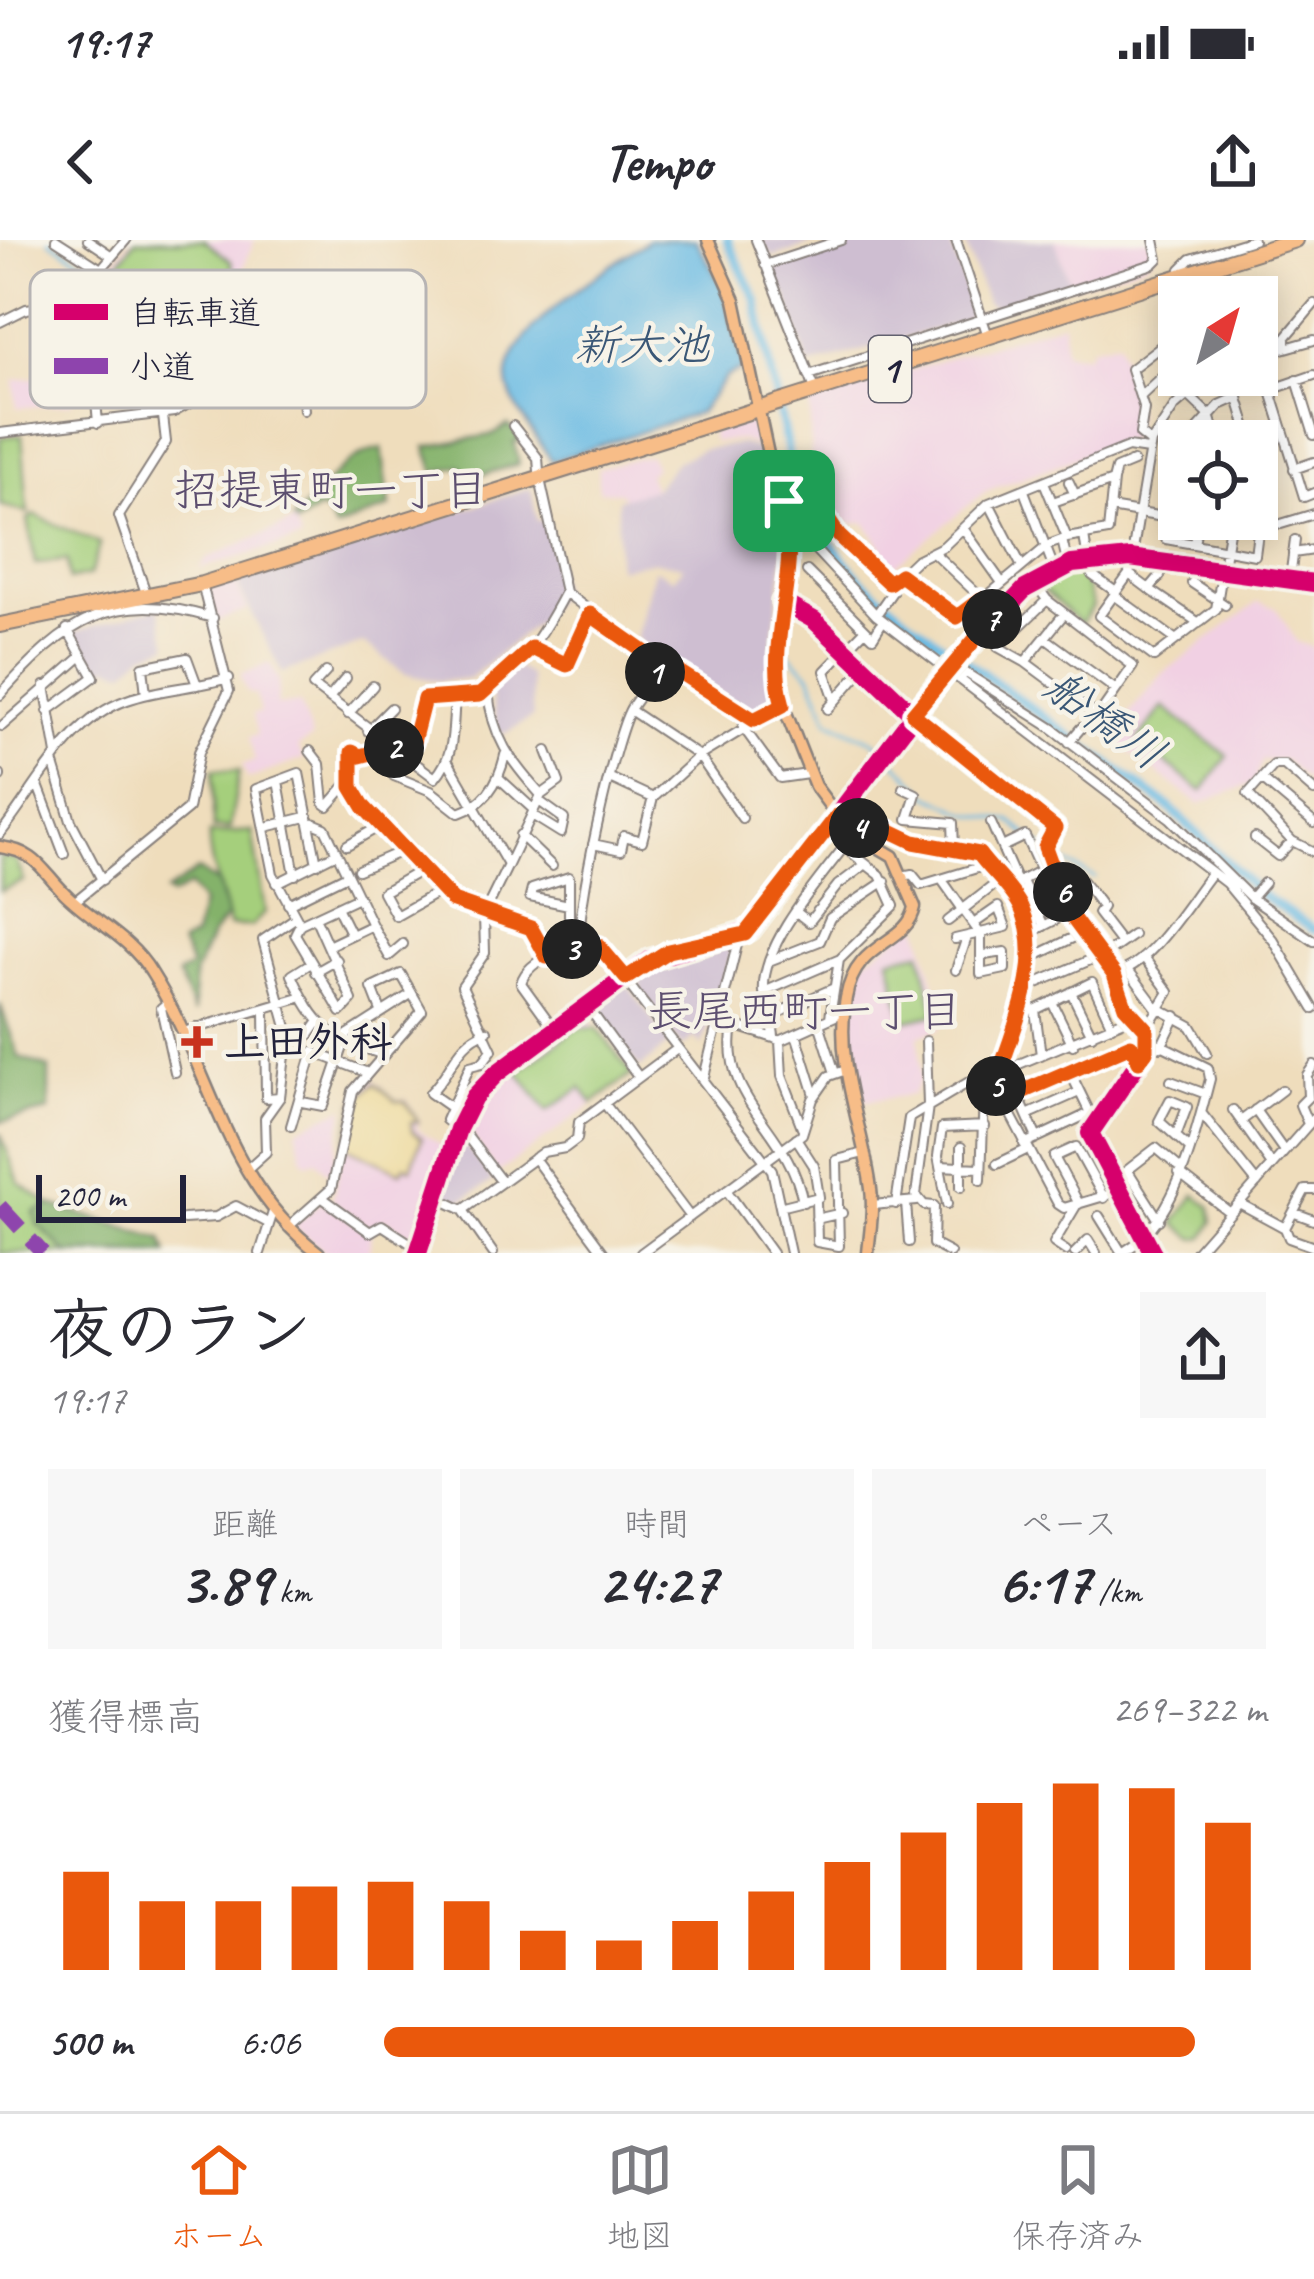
<!DOCTYPE html>
<html lang="ja">
<head>
<meta charset="utf-8">
<style>
  :root { --surface:#fff; --page:#f7f7f7; --text:#2b2b33; --muted:#7c7c81; --line:#e1e1e2; --accent:#ea580c }
  body { margin:0; font-family:Caveat,"Klee One",sans-serif; background:var(--page); color:var(--text); height:100vh; display:flex; flex-direction:column; font-size:45px; white-space:nowrap }
  * { box-sizing:border-box; margin:0 }
  p { font-size:39px; color:var(--muted) }
  .icon { flex:none; width:66px; height:66px; fill:none; stroke:currentColor; stroke-width:2; stroke-linecap:round; stroke-linejoin:round }
  .map { position:relative; height:1013px; overflow:hidden }
  .drawer { display:flex; flex-direction:column; background:var(--surface); flex:1 }
  .drawer>* { flex:none }
  .needle { width:78px; rotate:37deg }
  .tools { position:absolute; left:1158px; top:36px; display:grid; gap:24px }
  .tools a { display:grid; place-items:center; width:120px; height:120px; border-radius:0px; background:var(--surface); box-shadow:0 6px 30px #0003; font-size:60px }
  .scale { position:absolute; left:36px; bottom:30px; width:150px; box-sizing:border-box; padding-left:12px; border:6px solid #22223b; border-top:0; font-size:33px; line-height:42px; white-space:nowrap; color:#22223b; -webkit-text-stroke:9px #f7f3e8; paint-order:stroke }
  .pin { position:absolute; display:grid; place-items:center; width:102px; height:102px; color:#fff; margin:-51px; border-radius:24px; box-shadow:0 6px 18px #0006 }
  .km { position:absolute; width:60px; height:60px; margin:-30px; border-radius:50%; background:#222; color:#fff; font-size:33px; line-height:60px; text-align:center }
  .round { display:grid; place-items:center; flex:none; width:126px; height:126px; border-radius:0px; background:var(--page) }
  .overview { display:flex; align-items:center; justify-content:space-between; height:204px; padding:0 48px }
  h1 { font-size:66px; font-weight:600; line-height:90px }
  .stats { display:grid; grid-template-columns:repeat(3,1fr); gap:18px; height:204px; padding:12px 48px }
  .stats div { display:grid; align-content:center; border-radius:0px; background:var(--page); text-align:center }
  .stats b { font-size:60px; font-weight:600 }
  .stats small { font-size:33px; font-weight:400 }
  .stats p { font-size:33px }
  .chart { height:336px; padding:24px 48px }
  .chart p { display:flex; justify-content:space-between }
  .chart svg { width:100%; height:216px; margin-top:12px; stroke:var(--accent); stroke-width:6 }
  ul { padding:0 48px; list-style:none; font-size:39px }
  li { display:grid; grid-template-columns:192px 144px 1fr; align-items:center; height:90px }
  li i { height:30px; border-radius:15px; background:var(--accent) }
  .status { display:flex; justify-content:space-between; align-items:center; height:84px; padding:0 60px; background:var(--surface); direction:ltr }
  .status svg { height:33px; fill:currentColor }
  header { display:flex; justify-content:space-between; align-items:center; height:156px; padding:0 48px; background:var(--surface); font-size:54px; font-weight:600 }
  .tabs { display:flex; justify-content:space-around; align-items:center; height:168px; border-top:3px solid var(--line); background:var(--surface); font-size:33px; color:var(--muted) }
  .tabs a { display:grid; justify-items:center; gap:6px }
  .tabs .active { color:var(--accent) }
  .map>svg:first-child { display:block }
</style>
</head>
<body>
<div class="status"><b>19:17</b><svg viewBox="0 0 49 12"><path d="M0 12V9h3v3zM5 12V6h3v6zM10 12V3h3v9zM15 12V0h3v12zM26 1h20v11H26zM47 4h2v5h-2z"/></svg></div>
<header><svg class="icon" aria-label="back" viewBox="0 0 24 24"><path d="M15 5l-7 7 7 7"/></svg>Tempo<svg class="icon" aria-label="share" viewBox="0 0 24 24"><path d="M12 15V3M7 8l5-5 5 5M5 13v7h14v-7"/></svg></header>
<div class="map">
<svg width="1314" height="1013" viewBox="0 0 1314 1013">
  <rect width="100%" height="100%" fill="#f7f3e8"/>
  <filter id="ink" filterUnits="userSpaceOnUse"><feTurbulence type="fractalNoise" baseFrequency=".00833" numOctaves="2"/><feDisplacementMap in="SourceGraphic" scale="24" xChannelSelector="R" yChannelSelector="G"/><feConvolveMatrix kernelMatrix="1 2 1 2 8 2 1 2 1" color-interpolation-filters="sRGB"/></filter>
  <filter id="wash" filterUnits="userSpaceOnUse"><feTurbulence type="fractalNoise" baseFrequency=".004" numOctaves="4" result="noise"/><feDisplacementMap in="SourceGraphic" scale="48" xChannelSelector="R" yChannelSelector="G"/><feGaussianBlur stdDeviation="2.7" result="paint"/><feColorMatrix in="noise" values="0 0 0 0 0 0 0 0 0 0 0 0 0 0 0 0 0 1.4 0 .05"/><feComposite in="paint" operator="in"/></filter>
  <g filter="url(#wash)">
    <rect width="100%" height="100%" fill="#efddbc"/>
    <path fill="#f1d0e3" d="M131,0H255L239,39L204,88L110,25Z
      M1055,0H1149L1154,13L1147,23L1071,47Z
      M1063,82L1064,112L1088,115L1090,107L1118,101L1136,173L1131,198L986,251L891,329L883,325L882,307L865,282L852,284L835,275L811,240L810,162Z
      M69,134L72,163L17,168L14,140Z
      M751,181L759,207L741,200L713,202L710,192Z
      M649,215L655,227L648,234L654,249L624,259L620,252L598,251V228Z
      M294,282L302,299L198,329L208,318Z
      M234,341L248,370L217,381L208,350Z
      M1258,362L1276,368L1297,402L1314,408L1313,533L1306,540L1284,520H1262L1254,543L1199,564L1109,497L1162,434Z
      M270,423L279,441L277,466L300,463L312,498L298,507L303,519L248,539L242,525L255,521L249,497L257,495L253,474L260,473L256,454L248,453L240,435Z
      M916,675L944,780L940,788L919,796L921,839L912,855L857,862L848,773L853,747L864,721L905,692Z
      M586,775L632,836L498,933L466,887L468,877L497,840Z
      M373,838L396,860L406,859L420,882L416,888L444,907L413,997L384,979L369,987L332,961L354,861Z
      M345,867L332,931L328,933L317,920L307,923L302,916L297,889Z
      M321,962L371,993L369,1013H327L293,986Z"/>
    <path fill="#cebed1" d="M760,0H825L773,17Z
      M857,0H949L972,68L967,80L809,126L785,52H779L771,30Z
      M964,0H1055L1070,44L995,68L986,62Z
      M742,204L761,210L785,306L772,407L777,465L755,477L669,422L662,426L636,398L654,328L673,339L684,326L654,321L617,328L618,259L654,249L676,222L702,209Z
      M531,248L537,281L547,279L560,352L536,383L469,439L438,441L405,434L364,403L282,433L236,342Z
      M159,367L168,405L144,414L125,431L108,426L95,435L71,393Z
      M517,427L530,436L533,477L499,497L490,451Z
      M727,707L732,712L702,806L695,798L682,807L642,754L639,737L686,712Z
      M626,743L670,803L640,828L592,768Z
      M461,899L493,941L460,961L443,954Z"/>
    <path fill="#a5cf7b" stroke="#64785b" stroke-width="3" d="M135,0H204L231,21L234,37L220,59L201,46L185,69L117,25Z
      M22,195L28,273L0,265V197Z
      M35,275L100,304L90,335L69,340L67,320L35,324L28,279Z
      M1079,326L1093,366L1081,384L1039,346Z
      M1163,467L1228,516L1202,551L1137,501Z
      M213,530L239,531L230,588H213Z
      M252,591L265,672L252,686H229C225,652 207,627 209,594Z
      M0,616L16,620L24,641L0,651Z
      M921,712L935,774L904,781L890,718Z
      M577,788H597L632,834L593,863L581,848L547,871L518,832Z
      M0,892L19,943L51,965L162,999L167,1013H0Z
      M1195,955L1211,967L1213,982L1204,997L1195,999L1174,983Z"/>
    <path fill="#84b26b" stroke="#536a53" stroke-width="3" d="M508,185L523,200L514,202L519,224L467,239L462,226L435,232L426,207L495,194Z
      M382,208L390,267L335,289L325,271L318,269L297,284L293,279C320,253 344,214 382,208Z
      M198,630L218,644L227,677L211,696L194,735V774L178,735L191,727L181,704L194,697L202,663L189,646L171,656L166,652Z
      M0,764L19,817L49,828V871L0,882Z
      M50,965L162,999L167,1013H67L37,984L34,972Z"/>
    <path fill="#eeda9e" stroke="#887e6c" stroke-width="3" d="M375,843L396,861H405L418,882L411,883L412,891L422,898L411,928L405,925L401,932L345,906L355,862Z"/>
    <path fill="#67bae3" stroke="#446e8f" stroke-width="3" d="M649,0H696L724,50L744,129L727,136L699,173L552,221C539,199 509,166 508,140C506,88 611,26 649,0Z"/>
    <g fill="none" stroke-linecap="round" stroke-linejoin="round">
      <path stroke="#67bae3" stroke-width="3" d="M49,0L80,20
        M102,35L186,89
        M796,297L799,267
        M795,306L783,408L810,434L829,481L874,501L929,555L969,574L1010,581L1055,617L1095,638"/>
      <path stroke="#67bae3" stroke-width="9" d="M727,0L756,59L799,267L862,341L914,384L1169,567L1260,654L1314,690"/>
    </g>
  </g>
  <g filter="url(#ink)">
    <g fill="none" stroke-linecap="round" stroke-linejoin="round">
      <defs>
        <path id="minor" d="M56,0L202,94L299,117L304,170
          M88,0L112,16
          M756,0L813,144
          M956,0L988,96
          M765,25L841,0
          M1181,29L1191,19L1253,0
          M0,82L26,69L87,61
          M1286,108V97L1314,64
          M1258,116L1314,100
          M1260,116L1304,257L1314,253
          M809,135L1153,24L1158,19L1154,0
          M1211,135L1175,166L1151,202L1129,334L1099,376L1154,417L1216,369L1231,279
          M1231,135L1251,201
          M1297,140L1314,195
          M1270,150L1314,135
          M1187,154L1209,175L1217,201
          M1141,156L1178,121
          M98,183L87,61L96,35L126,0
          M513,186L538,218L539,231
          M0,193L174,172L204,155L241,105
          M1187,201L1220,165L1238,157
          M1150,202L1140,194L1144,169L1131,129L1161,106L1178,121
          M1179,219L1166,299L1255,315L1260,277L1270,264L1257,222
          M1294,229L1314,222
          M540,239L565,352L650,417L654,439
          M1113,241L1116,229L1133,222
          M1044,242L1067,298L1108,291L1113,241L1053,262
          M1069,242L1075,255
          M1024,251L1055,331
          M781,261L812,255L864,324L892,343L916,320L944,306L989,263L1128,207L1148,210
          M989,263L1020,323
          M1110,268L1169,278
          M1281,284L1314,274
          M963,288L1000,340
          M1084,295L1086,309
          M791,300L809,303L876,375L1226,643L1274,701L1314,769
          M1062,300L1066,317
          M1051,304L1067,298
          M1194,304L1198,279
          M934,313L1013,388
          M1293,313L1314,310
          M807,331L873,397L883,381
          M1291,331L1295,300
          M1129,334L1149,349L1160,336
          M900,335L961,378L1046,307
          M1092,335L1116,352
          M1035,343L1047,360L1133,426L1098,476L1025,422L1064,374
          M1192,343L1225,365
          M1149,349L1199,383
          M146,353L119,276L166,202L163,176
          M1114,355L1176,400
          M782,362L814,380L913,474L1055,588L1045,607L1069,673L1114,733L1125,766L1146,789V811L1090,893L1153,1013
          M876,375L892,352
          M1045,398L1116,450
          M533,409L567,425L590,374
          M1025,422L998,407L1047,360
          M326,432L313,446L435,538C456,514 452,489 455,458C510,452 541,398 565,352
          M959,439L966,433L1052,488L1170,578L1251,658L1314,701
          M45,446L57,514
          M488,451C492,497 511,522 541,555
          M146,454L143,427L187,418L197,445
          M0,455C66,381 112,348 213,378
          M329,458L346,438
          M455,458L425,459L413,502L360,516L352,512V547L363,566L453,661L531,688L547,717
          M835,460L825,431L865,390
          M828,469L862,430
          M630,470L699,516L742,578
          M48,471L94,437L67,389
          M348,474L373,446
          M2,486L82,416
          M743,487L780,538L808,534
          M368,491L391,468
          M1069,502L1081,488
          M310,511L320,524L324,563L328,566L350,541
          M53,521L71,581L102,640
          M449,523L508,625L484,674L485,713L462,746L492,810L482,823L470,826L446,880L466,895L501,941
          M0,535V536
          M394,536L431,551L459,573C486,564 499,542 505,515
          M500,539L534,570
          M612,539L653,558
          M1263,540L1314,583
          M278,541L295,635
          M39,548L64,614
          M903,548L916,554L908,579L953,583L954,608
          M1314,551L1284,525H1274L1248,554L1292,601L1314,612
          M532,575L561,593L564,579L539,561
          M308,581L325,588L372,685L330,705
          M991,583L1017,642
          M266,587L306,577
          M848,589L889,590L913,602L979,615L1007,648L1054,623
          M0,594C38,547 67,481 127,460C160,448 195,448 229,438
          M520,595L552,626
          M1255,598L1278,616L1292,601
          M593,604L621,610L624,596L642,601L653,558L699,516L783,465
          M347,605L380,586
          M1002,607L1025,596L1041,631
          M1054,623C1074,625 1090,651 1102,667L1098,673L1121,703
          M508,625L541,555L559,542L547,511
          M423,629L383,652L396,676L442,650
          M358,630L404,610
          M901,636L912,634L921,645L987,625
          M1037,637L1056,679
          M942,640L981,695V734L1005,729V712L984,715
          M277,643L337,613
          M1023,643L1044,686
          M1007,648C1051,709 1015,782 995,845L1058,964L1064,968L1121,951
          M1251,658L1264,643
          M74,662L188,569L199,512L229,451L202,344
          M288,664L347,635
          M337,667L351,695
          M796,672L809,682L838,645L866,624
          M315,677L352,760L341,772L295,694L300,684L273,634L256,549L299,533L317,624
          M948,681L993,646
          M300,684L358,657
          M372,685L389,716L403,704
          M1028,694L1069,673
          M955,699L1006,687L998,667L975,683
          M580,707C574,676 614,497 631,468C641,452 656,437 670,426L754,480
          M569,710V637L532,649L530,657L569,665
          M1145,719L1169,752L1146,789
          M1027,720L1083,693
          M769,721L820,701L830,678L885,641
          M311,723L292,735C316,788 329,797 384,815
          M956,730L967,697
          M1129,731L1156,767L1191,786L1207,813
          M316,732L337,720
          M1114,733C1150,728 1188,662 1212,632
          M1025,748L1109,712L1133,695
          M764,752L838,720
          M1071,752L1092,795
          M1052,762L1073,805
          M167,763L161,768L175,832
          M588,767L638,836
          M1021,767L1035,770L1092,742L1112,786
          M1035,770L1041,815
          M265,771L266,858L280,857L288,791L263,700L295,678
          M771,776L832,749
          M830,777L839,720L894,666L880,635L844,607
          M715,779L774,798
          M819,783L835,833
          M733,785C719,863 789,886 803,962
          M555,790L521,743C529,716 574,705 599,706L772,930L790,1013
          M183,792L303,757
          M310,794L317,784
          M796,794L815,855
          M780,801L844,772
          M926,801L928,866L916,955L924,965L934,966L933,1004L950,1013
          M1161,807L1176,776
          M1019,824L1134,776
          M704,837L739,697
          M1171,841L1206,854
          M1017,853L1037,898
          M1003,860L1131,805L1139,820
          M302,862L323,866L347,795L411,754
          M604,863L690,977
          M450,867L430,853C453,831 455,803 487,791
          M1233,870L1272,925
          M1255,870L1284,911
          M1202,874L1257,943
          M1027,875L1079,852
          M1241,881L1282,850
          M1308,884L1300,865L1308,857L1307,835L1314,825
          M291,886L313,812L368,833
          M802,887L782,836L780,801L774,798C774,781 765,768 764,752C760,703 826,632 854,594
          M1176,896L1187,867L1170,860L1159,881L1188,907
          M1024,904L1090,873L1071,834
          M961,907V947
          M534,918L604,1013
          M997,924L1026,910
          M940,926L980,928
          M246,930L266,912L265,878L280,857
          M1128,931L1159,980
          M1179,933L1229,972
          M1116,939L1156,908L1180,928
          M981,940L984,852
          M727,951L772,1013
          M436,957L463,970
          M324,959L370,992L382,985L419,1009
          M816,961L817,1002L839,1006L837,920L864,913
          M906,963L909,1002
          M1239,963L1285,988L1289,998L1314,1007
          M896,964L909,878L969,842
          M947,964L938,916L942,888L985,886
          M1079,964L1054,917L1076,907L1104,958
          M872,965L917,961
          M783,966L819,957L814,926L796,898
          M1295,973L1314,980
          M1099,976L1122,1013
          M184,979L216,977L236,966L266,982
          M816,979L842,973
          M288,987L331,949L353,851L422,771L401,734L372,748L381,771
          M1285,988L1305,950H1314
          M1145,995C1181,957 1197,889 1210,839L1208,828L1147,798
          M1066,1011L1054,1003L1076,966
          M260,1013L273,972
          M418,1013L458,889L474,857L497,833L649,720L750,690L947,431L1025,349L1072,324L1130,318L1314,343
          M493,1013L463,970L543,912L565,908L577,899L579,882L677,809
          M641,1013L802,894L813,859L829,836L846,830
          M1075,1013L1088,1000L1096,1013
          M1122,1013L1146,997
          M1195,1013L1314,878"/>
        <path id="major" d="M708,0L735,60L774,242L791,289L774,409L783,465L815,546L847,589L893,616L915,667C907,706 856,699 846,758C834,824 863,885 871,949C874,970 870,992 868,1013
          M0,607C40,612 43,634 70,658C98,684 131,699 151,732C211,826 224,942 319,1013"/>
        <path id="highway" d="M0,385L202,344L1295,0"/>
      </defs>
      <use href="#minor" stroke="#88807c" stroke-width="12"/>
      <use href="#major" stroke="#88807c" stroke-width="15"/>
      <use href="#highway" stroke="#88807c" stroke-width="18"/>
      <use href="#minor" stroke="#fff" stroke-width="8"/>
      <use href="#major" stroke="#f7bd88" stroke-width="10"/>
      <use href="#highway" stroke="#f7bd88" stroke-width="14"/>
      <path stroke="#8e44ad" stroke-width="15" stroke-dasharray="30 15" stroke-linecap="butt" d="M0,966L43,1013"/>
      <defs>
        <path id="cycleway" d="M782,362L814,380L913,474L1055,588L1045,607L1069,673L1114,733L1125,766L1146,789V811L1090,893L1153,1013
          M418,1013L458,889L474,857L497,833L649,720L750,690L947,431L1025,349L1072,324L1130,318L1314,343"/>
      </defs>
      <use href="#cycleway" stroke="#f7f3e8" stroke-width="26"/>
      <use href="#cycleway" stroke="#d6006c" stroke-width="18"/>
    </g>
  </g>
  <g fill="none" stroke-linecap="round" stroke-linejoin="round" filter="url(#ink)">
    <defs>
      <path id="route" d="M812,255L839,296L889,343L900,335L957,377L981,359L996,374L913,474L1055,588L1045,607L1069,673L1114,734L1125,766L1146,789V812L1139,821L1131,805L1003,860L995,845C1011,794 1047,722 1021,667C1011,647 992,632 979,614L914,602L889,590L847,589L837,576L745,694L668,711L626,738L599,706L547,717L531,688L453,661L364,567L352,547V512L360,516L413,502L424,459L480,455L532,408L567,425L590,374L650,416L653,441L670,426L754,480L783,465C763,396 806,327 780,262Z"/>
    </defs>
    <use href="#route" stroke="#fff" stroke-width="24"/>
    <use href="#route" stroke="#ea580c" stroke-width="15"/>
  </g>
  <path fill="#c8321e" stroke="#f7f3e8" stroke-width="4.5" d="M191 784h12v12h12v12h-12v12h-12v-12h-12v-12h12z"/>
  <g text-anchor="middle" dominant-baseline="central" stroke-width="9" stroke-linejoin="round" paint-order="stroke">
    <rect fill="#f7f3e8" stroke="#62616f" stroke-width="3" x="869" y="96" width="42" height="66" rx="9"/>
    <g font-size="39" font-weight="bold" fill="#22223b">
      <text x="890" y="129">1</text>
    </g>
    <g font-size="42" font-weight="bold" fill="#22223b" stroke="#f7f3e8" text-anchor="start">
      <text x="224" y="802">上田外科</text>
    </g>
    <g font-size="45" font-style="italic" fill="#3a5776" stroke="#f7f3e8">
      <text x="642" y="105">新大池</text>
      <text transform="translate(1105 480) rotate(36)">船橋川</text>
    </g>
    <g font-size="45" fill="#5c4e6f" stroke="#f7f3e8">
      <text x="331" y="250">招提東町一丁目</text>
      <text x="805" y="771">長尾西町一丁目</text>
    </g>
  </g>
  <rect x="30" y="30" width="396" height="138" rx="18" fill="#f7f3e8" stroke="#b7b4b4" stroke-width="3"/>
  <rect x="54" y="64" width="54" height="16" fill="#d6006c"/>
  <rect x="54" y="118" width="54" height="16" fill="#8e44ad"/>
  <g font-size="33" fill="#22223b">
    <text x="129" y="84">自転車道</text>
    <text x="129" y="138">小道</text>
  </g>
</svg>
<div class="tools">
<a><svg class="needle" viewBox="-14 -14 28 28"><path d="M0-13l5 13h-10z" fill="#e53935"/><path d="M0 13l5-13h-10z" fill="#7c7c81"/></svg></a>
<a><svg class="icon" aria-label="locate" viewBox="0 0 24 24"><circle cx="12" cy="12" r="6"/><path d="M12 2v4M12 18v4M2 12h4M18 12h4"/></svg></a>
</div>
<div class="scale">200 m</div>
<div class="pin" style="left:784px;top:261px;background:#1e9e55"><svg class="icon" aria-label="arrive" viewBox="0 0 24 24"><path d="M6 21V4h12l-3 4 3 4H6"/></svg></div>
<b class="km" style="left:655px;top:432px">1</b>
<b class="km" style="left:394px;top:508px">2</b>
<b class="km" style="left:572px;top:709px">3</b>
<b class="km" style="left:859px;top:588px">4</b>
<b class="km" style="left:996px;top:846px">5</b>
<b class="km" style="left:1063px;top:652px">6</b>
<b class="km" style="left:992px;top:379px">7</b>
</div>
<section class="drawer">
<div class="overview"><div><h1>夜のラン</h1><p>19:17</p></div><a class="round"><svg class="icon" aria-label="share" viewBox="0 0 24 24"><path d="M12 15V3M7 8l5-5 5 5M5 13v7h14v-7"/></svg></a></div>
<div class="stats">
<div><p>距離</p><b>3.89<small> km</small></b></div>
<div><p>時間</p><b>24:27</b></div>
<div><p>ペース</p><b>6:17<small> /km</small></b></div>
</div>
<div class="chart"><p><span>獲得標高</span>269–322 m</p>
<svg viewBox="0 0 160 44" preserveAspectRatio="none"><path d="M5 44V24M15 44V30M25 44V30M35 44V27M45 44V26M55 44V30M65 44V36M75 44V38M85 44V34M95 44V28M105 44V22M115 44V16M125 44V10M135 44V6M145 44V7M155 44V14"/></svg>
</div>
<ul>
<li><b>500 m</b>6:06<i style="width:92%"></i></li>
</ul>
</section>
<nav class="tabs">
<a class="active"><svg class="icon" aria-label="home" viewBox="0 0 24 24"><path d="M3 11l9-7 9 7M6 9v11h12V9"/></svg>ホーム</a>
<a><svg class="icon" aria-label="map" viewBox="0 0 24 24"><path d="M3 6l6-2 6 2 6-2v14l-6 2-6-2-6 2zM9 4v14M15 6v14"/></svg>地図</a>
<a><svg class="icon" aria-label="saved" viewBox="0 0 24 24"><path d="M7 4h10v16l-5-4-5 4z"/></svg>保存済み</a>
</nav>
</body>
</html>
